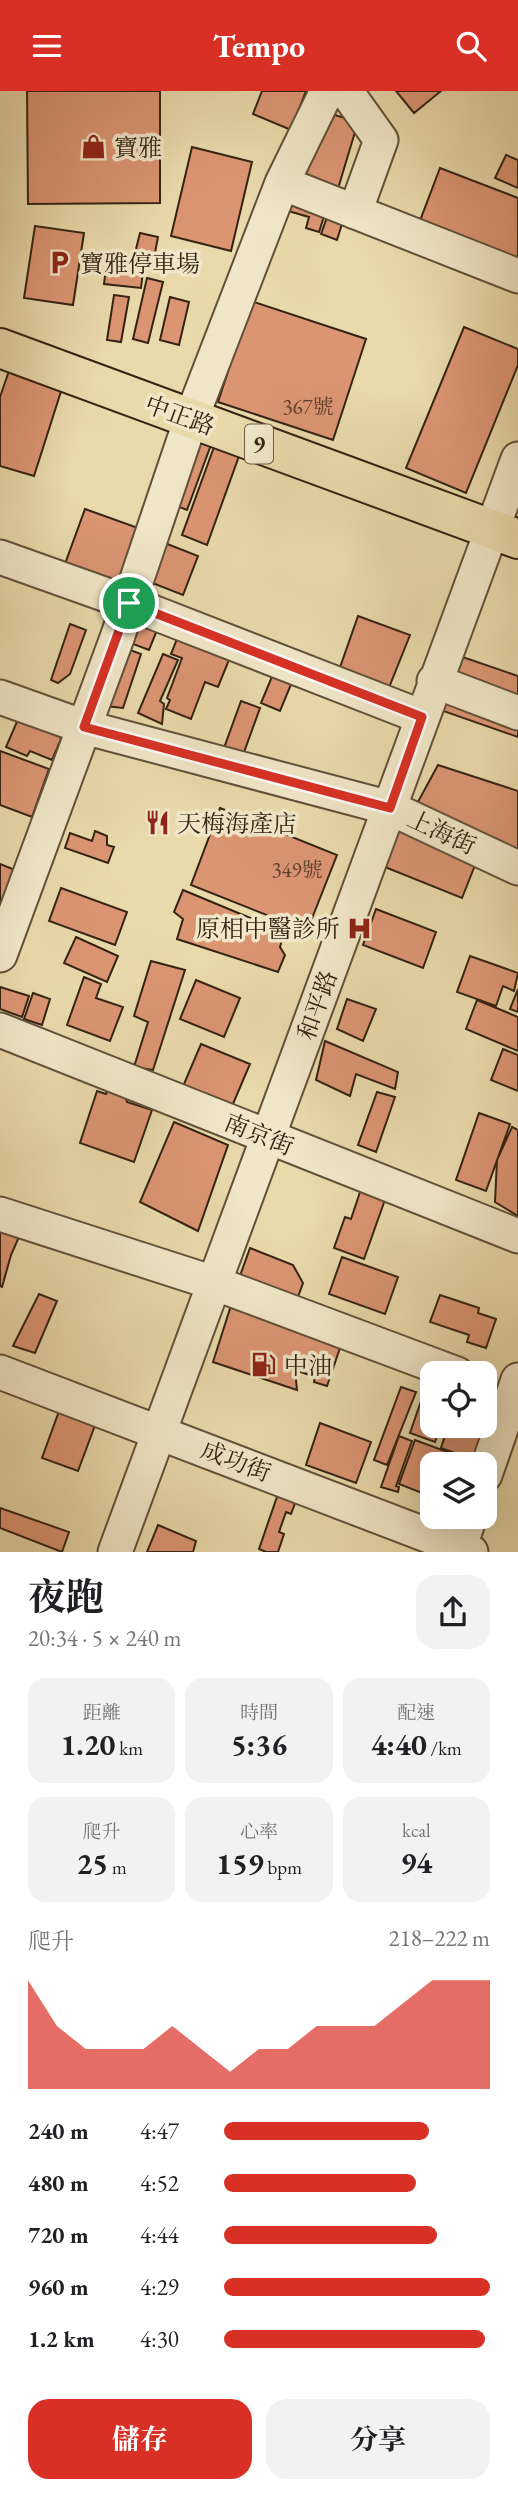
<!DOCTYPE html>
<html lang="zh-TW">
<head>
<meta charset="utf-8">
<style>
  :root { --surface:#fff; --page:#f2f2f2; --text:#202124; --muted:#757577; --accent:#d93025 }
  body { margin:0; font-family:"EB Garamond","Noto Serif TC",serif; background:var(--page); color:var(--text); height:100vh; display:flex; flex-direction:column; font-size:26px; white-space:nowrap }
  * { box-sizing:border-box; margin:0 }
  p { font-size:23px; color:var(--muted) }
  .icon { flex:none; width:38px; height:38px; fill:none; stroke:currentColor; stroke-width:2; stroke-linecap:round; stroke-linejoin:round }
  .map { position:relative; height:1461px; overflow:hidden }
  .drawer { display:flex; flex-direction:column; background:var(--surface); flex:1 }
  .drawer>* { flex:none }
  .tools { position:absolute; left:420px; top:1270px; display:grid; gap:14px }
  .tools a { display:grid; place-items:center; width:77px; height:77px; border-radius:14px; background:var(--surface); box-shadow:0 7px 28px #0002; font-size:35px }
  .pin { position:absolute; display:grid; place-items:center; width:60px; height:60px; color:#fff; margin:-30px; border:4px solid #fff; border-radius:50%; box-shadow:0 2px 7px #0007 }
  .round { display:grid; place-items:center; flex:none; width:74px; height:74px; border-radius:21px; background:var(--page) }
  .overview { display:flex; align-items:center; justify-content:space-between; height:119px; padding:0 28px }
  h1 { font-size:38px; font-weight:700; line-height:52px }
  .stats { display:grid; grid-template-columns:repeat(3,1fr); gap:10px; height:119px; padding:7px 28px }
  .stats div { display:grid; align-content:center; border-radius:18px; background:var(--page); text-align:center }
  .stats b { font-size:30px; font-weight:700 }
  .stats small { font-size:19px; font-weight:400 }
  .stats p { font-size:19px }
  .chart { height:196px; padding:14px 28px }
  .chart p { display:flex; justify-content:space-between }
  .chart svg { width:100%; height:126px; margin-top:7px; fill:var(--accent); opacity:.7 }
  .cta { display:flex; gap:14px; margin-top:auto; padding:14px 28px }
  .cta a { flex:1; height:80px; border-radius:21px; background:var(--accent); color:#fff; font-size:28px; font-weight:700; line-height:80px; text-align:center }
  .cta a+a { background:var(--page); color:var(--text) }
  ul { padding:0 28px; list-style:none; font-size:23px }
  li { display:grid; grid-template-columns:112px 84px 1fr; align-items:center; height:52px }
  li i { height:18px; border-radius:9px; background:var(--accent) }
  header { display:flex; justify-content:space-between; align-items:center; height:91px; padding:0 28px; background:var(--accent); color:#fff; font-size:32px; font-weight:700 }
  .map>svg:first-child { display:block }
</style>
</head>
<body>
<header><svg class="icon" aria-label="menu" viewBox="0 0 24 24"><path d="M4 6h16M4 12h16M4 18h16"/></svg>Tempo<svg class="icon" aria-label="search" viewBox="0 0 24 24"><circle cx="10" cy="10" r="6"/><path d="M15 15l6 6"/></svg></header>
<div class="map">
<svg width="518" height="1461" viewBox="0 0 518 1461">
  <rect width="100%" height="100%" fill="#e9daab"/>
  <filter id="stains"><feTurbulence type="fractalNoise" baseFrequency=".00286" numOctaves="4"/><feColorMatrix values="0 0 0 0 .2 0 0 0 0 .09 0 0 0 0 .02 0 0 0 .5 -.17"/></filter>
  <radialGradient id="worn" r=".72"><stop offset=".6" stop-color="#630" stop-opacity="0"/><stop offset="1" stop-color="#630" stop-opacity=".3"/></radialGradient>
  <path fill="#dc9573" stroke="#342314" stroke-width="2" d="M27,0H160V112L28,113Z
    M262,0H306L291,39L253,23Z
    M396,0H441L414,22Z
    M325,21L358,31L337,101L304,91Z
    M192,56L252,71L231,160L171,145Z
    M506,64L518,69V97L495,87Z
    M440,77L518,107V172L418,135Z
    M283,99L328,113L319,141L306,137L309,126L278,117Z
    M331,115L346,120L337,149L321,143Z
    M35,135L84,142L73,214L24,207Z
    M140,142L158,146L154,167L135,162Z
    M107,168L144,172L141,197L104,193Z
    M147,187L163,191L148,252L133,248Z
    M114,204L129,206L121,251L107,249Z
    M170,206L189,211L179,254L160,249Z
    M251,210L366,248L333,349L218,311Z
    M464,236L518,258V274L466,402L406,377Z
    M10,277L64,291L34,385L0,375V306Z
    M194,344L212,351L187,419L154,406Z
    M214,356L239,365L207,454L182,444Z
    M85,418L141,438L121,493L65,473Z
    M152,447L198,465L183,504L137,486Z
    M132,509L164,522L149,559L117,547Z
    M358,525L410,544L386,604L337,585Z
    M70,533L86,539L70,583L58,592L51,589Z
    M181,538L233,559L218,596L205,591L191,628L166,618L170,609L167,607L182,567L171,563Z
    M114,553L141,563L123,617L105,615Z
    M445,560L518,585V646L426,614Z
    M163,563L178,569L160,610L164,613L162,633L138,622Z
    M278,571L297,579L280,620L261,612Z
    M241,610L260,617L243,664L224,657Z
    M22,619L53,633L61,648L52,669L30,660L27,665L6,656Z
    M0,660L49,678L32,726L0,714Z
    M438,674L518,700V771L413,720Z
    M220,717L337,764L307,840L191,794Z
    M390,717L483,754L462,807L360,766Z
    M95,740L107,745V754L114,756L108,772L65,757L70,742L92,750Z
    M0,773L25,783L0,820Z
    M61,797L127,821L115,854L49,830Z
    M183,799L284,841L280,856L285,864L278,881L177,848L183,828L174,821Z
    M376,818L436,841L423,877L363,854Z
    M76,846L118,865L107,891L64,872Z
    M470,865L518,882L514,900L503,895L496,915L457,901Z
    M151,870L185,879L153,979L134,976L148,931L134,925Z
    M84,886L101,893L96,907L123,916L110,950L67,934Z
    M196,889L240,907L224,946L180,928Z
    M0,896L29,905L22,926L0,918Z
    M518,898V921L510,918Z
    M33,902L50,908L42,934L24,928Z
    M347,908L376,918L363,950L337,938Z
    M477,909L518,926V960L466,938Z
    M325,950L398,981L395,998L356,983L350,1005L316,989Z
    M201,953L250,973L230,1020L181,1000Z
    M503,958L518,964V1000L491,989Z
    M110,995L124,1000L127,1011L152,1019L134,1071L80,1052L97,1000L106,1003Z
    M377,1001L395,1006L376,1061L358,1054Z
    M479,1022L510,1033L486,1100L456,1089Z
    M174,1031L228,1054L198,1140L140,1111Z
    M512,1036L518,1039V1125L495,1111L497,1069Z
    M362,1095L387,1103L364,1168L334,1157L345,1126L351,1128Z
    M8,1131L22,1139L11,1164L2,1196L0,1195V1143Z
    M250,1157L293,1174L303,1192L294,1217L244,1198L241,1182Z
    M342,1166L398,1186L385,1223L329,1203Z
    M39,1203L57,1210L35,1262L13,1255Z
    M440,1204L479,1217L478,1222L496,1228L486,1257L467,1251L469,1244L430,1231Z
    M234,1205L341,1254L327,1295L314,1291L315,1286L295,1279L297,1299L213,1271Z
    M427,1293L432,1295V1335H441L435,1351L410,1342Z
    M401,1296L416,1301L387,1374L374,1369Z
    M63,1309L87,1318L94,1337L78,1380L42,1367Z
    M485,1311L495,1315L475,1369L441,1357L448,1335H485Z
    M320,1332L371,1351L356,1392L306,1374Z
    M399,1345L412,1350L396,1395L399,1396L398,1401L381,1396Z
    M415,1349L453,1363L449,1374H432V1400L422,1402L399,1393Z
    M279,1400L297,1407L291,1423L286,1421L279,1441L284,1443L278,1461H266L259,1458Z
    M0,1417L69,1441L62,1461L0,1437Z
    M158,1434L196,1450L193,1461H147Z"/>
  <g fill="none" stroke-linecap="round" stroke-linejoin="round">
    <defs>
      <path id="minor" d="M346,0L381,49L355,121
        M282,92L518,185
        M0,466L129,512L422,626
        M434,590L518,622
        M0,606L84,636L390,717L518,777
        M0,864L117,547L191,328L282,92L327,0
        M0,939L518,1145
        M0,1123L214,1192L457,1283
        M0,1281L471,1461
        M485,1384L518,1289
        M115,1461L518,368
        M458,1461L470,1426"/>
      <path id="major" d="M0,257L518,448"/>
    </defs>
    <use href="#minor" stroke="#61513a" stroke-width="37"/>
    <use href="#major" stroke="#342314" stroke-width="42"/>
    <use href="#minor" stroke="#f1e7c8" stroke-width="33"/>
    <use href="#major" stroke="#e9daab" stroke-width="38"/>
  </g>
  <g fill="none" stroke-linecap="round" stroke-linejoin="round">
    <defs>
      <path id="route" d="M129,512L422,626L390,717L84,636Z"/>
    </defs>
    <use href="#route" stroke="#fff" stroke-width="14"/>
    <use href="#route" stroke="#d93025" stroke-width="9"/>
  </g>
  <defs>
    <symbol id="shop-bare" viewBox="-9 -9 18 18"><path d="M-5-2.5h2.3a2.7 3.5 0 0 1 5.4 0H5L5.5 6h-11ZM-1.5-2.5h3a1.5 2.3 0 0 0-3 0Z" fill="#8f2418" stroke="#f1e7c8" stroke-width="2.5" paint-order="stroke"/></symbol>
    <symbol id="parking-bare" viewBox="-9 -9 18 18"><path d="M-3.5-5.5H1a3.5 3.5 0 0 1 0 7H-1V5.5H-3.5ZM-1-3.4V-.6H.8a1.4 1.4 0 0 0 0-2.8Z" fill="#8f2418" stroke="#f1e7c8" stroke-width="2.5" paint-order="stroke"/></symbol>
    <symbol id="restaurant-bare" viewBox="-9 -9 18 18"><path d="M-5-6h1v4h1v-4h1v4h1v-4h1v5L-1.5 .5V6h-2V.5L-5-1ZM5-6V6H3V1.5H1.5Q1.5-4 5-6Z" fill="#8f2418" stroke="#f1e7c8" stroke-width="2.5" paint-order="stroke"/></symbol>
    <symbol id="hospital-bare" viewBox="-9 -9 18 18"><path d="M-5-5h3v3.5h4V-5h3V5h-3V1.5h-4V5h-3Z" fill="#8f2418" stroke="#f1e7c8" stroke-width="2.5" paint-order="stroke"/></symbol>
    <symbol id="fuel-bare" viewBox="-9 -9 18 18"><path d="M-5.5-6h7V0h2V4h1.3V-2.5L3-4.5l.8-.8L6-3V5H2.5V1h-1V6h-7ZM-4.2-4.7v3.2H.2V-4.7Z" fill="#8f2418" stroke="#f1e7c8" stroke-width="2.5" paint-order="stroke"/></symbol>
  </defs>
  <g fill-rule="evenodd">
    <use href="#shop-bare" x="76" y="38" width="35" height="35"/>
    <use href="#parking-bare" x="42" y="154" width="35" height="35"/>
    <use href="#restaurant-bare" x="140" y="714" width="35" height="35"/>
    <use href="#hospital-bare" x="342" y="820" width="35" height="35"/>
    <use href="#fuel-bare" x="246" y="1256" width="35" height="35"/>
  </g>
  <g text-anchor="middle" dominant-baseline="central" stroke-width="7" stroke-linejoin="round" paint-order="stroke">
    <g font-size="21" fill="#5e402c">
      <text x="308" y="315">367號</text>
      <text x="297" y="778">349號</text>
    </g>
    <rect fill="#f1e7c8" stroke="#6d5e4a" stroke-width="2" x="245" y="333.5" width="28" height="39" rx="5"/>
    <g font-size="23" font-weight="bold" fill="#342314">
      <text x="259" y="353">9</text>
    </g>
    <g font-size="24" fill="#342314" stroke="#f1e7c8" text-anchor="start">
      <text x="114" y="56">寶雅</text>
      <text x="80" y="172">寶雅停車場</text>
      <text x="177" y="732">天梅海產店</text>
      <text x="340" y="837" text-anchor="end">原相中醫診所</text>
      <text x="284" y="1274">中油</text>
    </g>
    <g font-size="24" fill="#342314" stroke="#f1e7c8">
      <text transform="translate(180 324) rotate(20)">中正路</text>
      <text transform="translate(442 741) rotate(25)">上海街</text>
      <text transform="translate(317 914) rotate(-70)">和平路</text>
      <text transform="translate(259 1043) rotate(22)">南京街</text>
      <text transform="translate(236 1370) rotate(21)">成功街</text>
    </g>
  </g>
  <rect width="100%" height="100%" filter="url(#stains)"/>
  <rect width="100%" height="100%" fill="url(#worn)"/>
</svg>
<div class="tools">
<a><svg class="icon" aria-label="locate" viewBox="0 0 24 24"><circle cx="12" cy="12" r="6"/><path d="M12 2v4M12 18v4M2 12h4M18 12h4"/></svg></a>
<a><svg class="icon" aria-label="layers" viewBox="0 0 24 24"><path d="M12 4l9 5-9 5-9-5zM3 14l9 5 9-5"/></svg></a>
</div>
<div class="pin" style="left:129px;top:512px;background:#1e9e55"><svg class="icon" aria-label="arrive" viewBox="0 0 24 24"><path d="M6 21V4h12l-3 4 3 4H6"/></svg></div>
</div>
<section class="drawer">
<div class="overview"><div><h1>夜跑</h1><p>20:34 · 5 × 240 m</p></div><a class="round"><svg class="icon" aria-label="share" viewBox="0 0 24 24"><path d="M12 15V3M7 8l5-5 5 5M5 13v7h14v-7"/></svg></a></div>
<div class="stats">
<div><p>距離</p><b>1.20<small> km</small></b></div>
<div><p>時間</p><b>5:36</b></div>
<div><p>配速</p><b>4:40<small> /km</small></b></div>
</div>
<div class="stats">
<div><p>爬升</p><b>25<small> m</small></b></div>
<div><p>心率</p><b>159<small> bpm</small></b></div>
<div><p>kcal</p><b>94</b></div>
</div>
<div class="chart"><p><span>爬升</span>218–222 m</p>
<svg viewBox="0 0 160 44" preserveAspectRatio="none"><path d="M0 44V6L10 22L20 30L30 30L40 30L50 22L60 30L70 38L80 30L90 30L100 22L110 22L120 22L130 14L140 6L150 6L160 6V44z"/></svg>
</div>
<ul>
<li><b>240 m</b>4:47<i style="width:77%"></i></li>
<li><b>480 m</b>4:52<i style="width:72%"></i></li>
<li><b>720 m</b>4:44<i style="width:80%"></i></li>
<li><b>960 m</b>4:29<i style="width:100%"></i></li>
<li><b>1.2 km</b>4:30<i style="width:98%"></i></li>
</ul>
<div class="cta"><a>儲存</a><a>分享</a></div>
</section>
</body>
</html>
